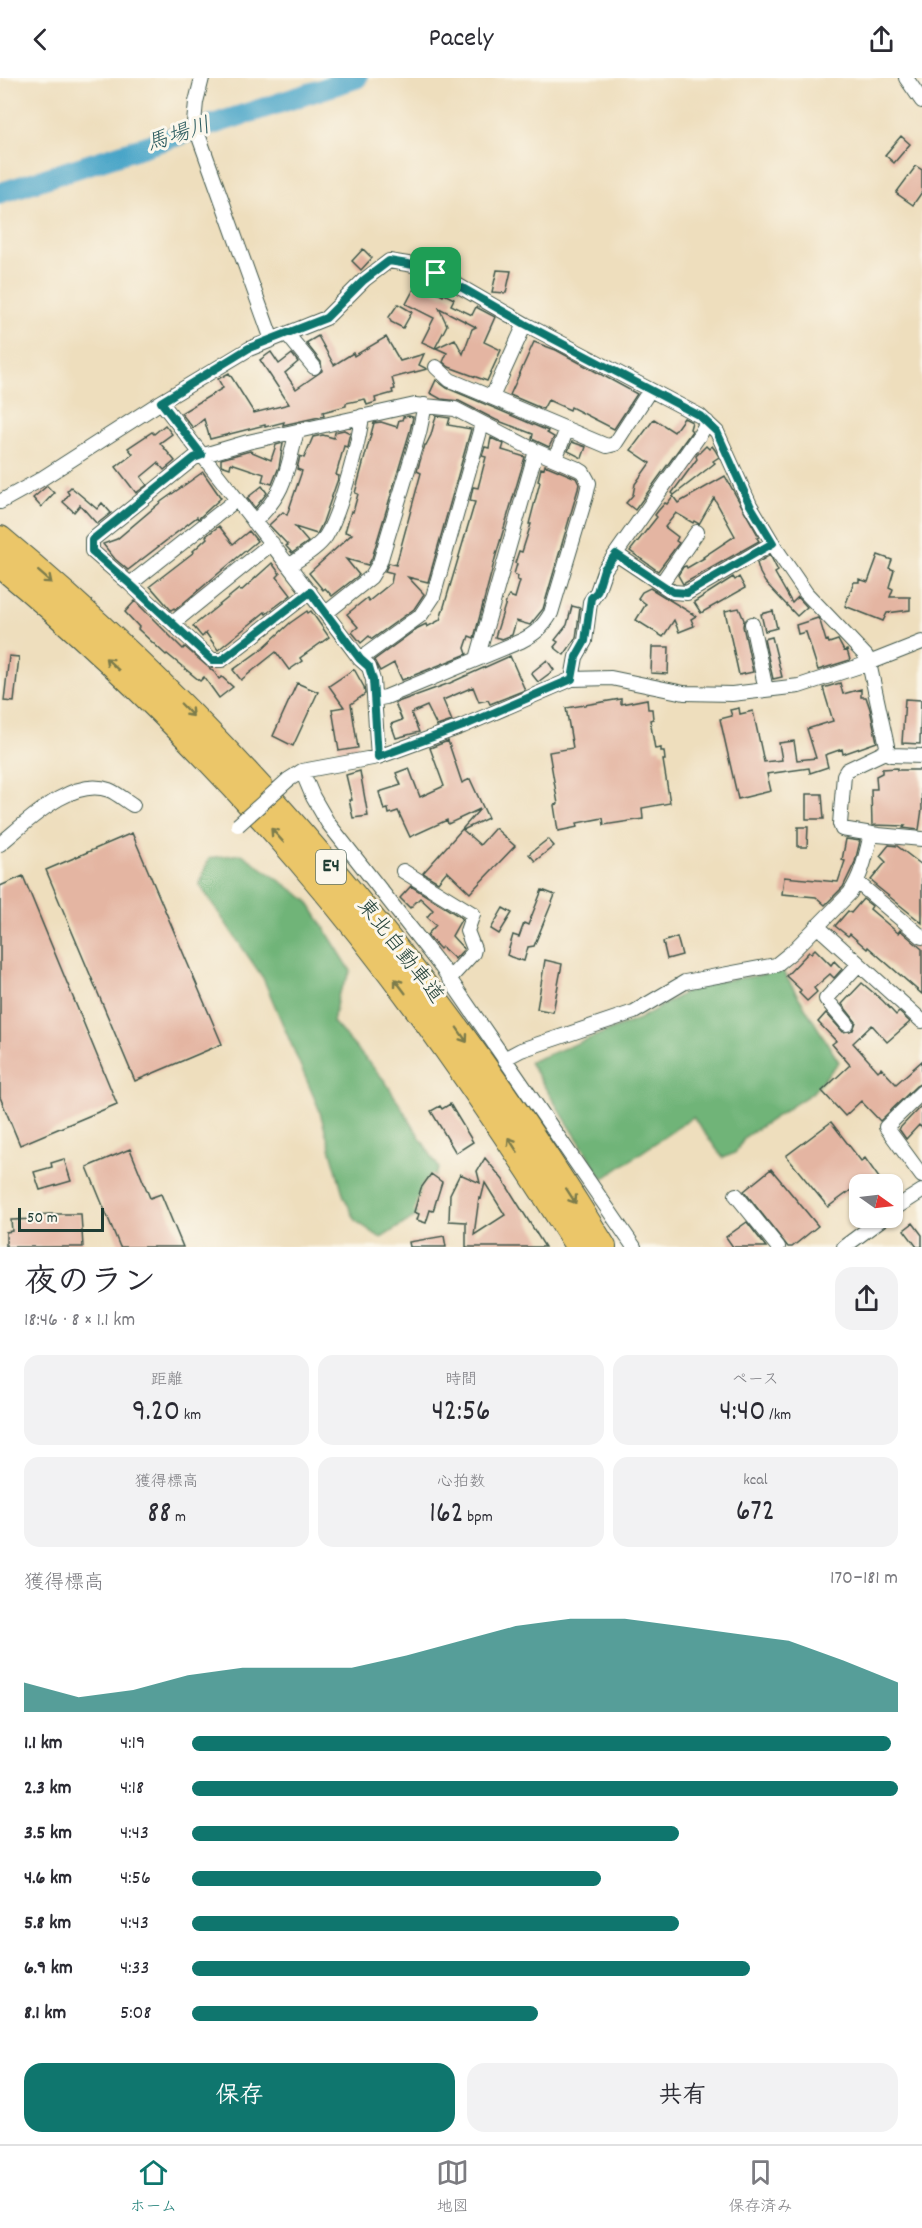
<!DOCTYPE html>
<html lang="ja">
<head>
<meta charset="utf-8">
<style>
  :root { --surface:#fff; --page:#f2f2f3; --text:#2b2b33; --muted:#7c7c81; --line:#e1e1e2; --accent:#0f766e }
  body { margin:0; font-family:Dekko,"Klee One",sans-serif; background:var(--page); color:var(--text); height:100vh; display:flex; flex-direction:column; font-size:22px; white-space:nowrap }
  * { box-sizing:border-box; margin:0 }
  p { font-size:20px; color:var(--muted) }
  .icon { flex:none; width:33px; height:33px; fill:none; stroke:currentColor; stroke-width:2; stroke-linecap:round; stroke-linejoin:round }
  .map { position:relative; height:1169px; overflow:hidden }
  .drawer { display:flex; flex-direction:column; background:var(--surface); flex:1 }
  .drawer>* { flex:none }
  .needle { width:39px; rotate:104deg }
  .buttons { position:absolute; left:849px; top:1096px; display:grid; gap:12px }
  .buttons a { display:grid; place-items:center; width:54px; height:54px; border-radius:12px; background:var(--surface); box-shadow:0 2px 4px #0004; font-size:30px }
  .scale { position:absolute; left:18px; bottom:15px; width:86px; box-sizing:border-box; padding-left:6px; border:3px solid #1f3d34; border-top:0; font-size:16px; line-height:21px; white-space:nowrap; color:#1f3d34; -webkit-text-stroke:4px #fbf7ec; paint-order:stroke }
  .pin { position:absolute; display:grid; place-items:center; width:51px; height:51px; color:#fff; margin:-26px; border-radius:12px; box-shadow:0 3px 9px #0006 }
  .round { display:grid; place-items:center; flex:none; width:63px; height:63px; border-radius:18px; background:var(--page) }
  .headline { display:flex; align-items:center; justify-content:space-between; height:102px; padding:0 24px }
  h1 { font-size:33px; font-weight:600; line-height:45px }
  .metrics { display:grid; grid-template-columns:repeat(3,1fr); gap:9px; height:102px; padding:6px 24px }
  .metrics div { display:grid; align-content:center; border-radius:15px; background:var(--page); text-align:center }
  .metrics b { font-size:30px; font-weight:600 }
  .metrics small { font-size:16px; font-weight:400 }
  .metrics p { font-size:16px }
  .chart { height:168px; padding:12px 24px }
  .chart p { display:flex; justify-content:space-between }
  .chart svg { width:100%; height:108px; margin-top:6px; fill:var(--accent); opacity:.7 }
  .primary-button { display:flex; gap:12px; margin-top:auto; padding:12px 24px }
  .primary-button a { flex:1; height:69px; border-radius:18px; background:var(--accent); color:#fff; font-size:24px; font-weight:600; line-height:69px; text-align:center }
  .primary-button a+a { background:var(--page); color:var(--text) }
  ul { padding:0 24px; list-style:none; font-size:20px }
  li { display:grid; grid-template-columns:96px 72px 1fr; align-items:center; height:45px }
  li i { height:15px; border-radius:8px; background:var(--accent) }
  header { display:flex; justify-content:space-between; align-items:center; height:78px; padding:0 24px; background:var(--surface); font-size:27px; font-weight:600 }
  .dock { display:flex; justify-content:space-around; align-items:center; height:84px; border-top:2px solid var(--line); background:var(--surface); font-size:16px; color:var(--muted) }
  .dock a { display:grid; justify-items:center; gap:3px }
  .dock .on { color:var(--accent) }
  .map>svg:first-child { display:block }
</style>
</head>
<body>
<header><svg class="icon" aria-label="back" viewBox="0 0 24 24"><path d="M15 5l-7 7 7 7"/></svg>Pacely<svg class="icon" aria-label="share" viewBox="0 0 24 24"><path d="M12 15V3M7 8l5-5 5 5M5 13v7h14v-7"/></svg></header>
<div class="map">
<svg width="922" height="1169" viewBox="0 0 922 1169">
  <rect width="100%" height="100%" fill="#fbf7ec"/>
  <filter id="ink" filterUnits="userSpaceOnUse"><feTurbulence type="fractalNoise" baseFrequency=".0167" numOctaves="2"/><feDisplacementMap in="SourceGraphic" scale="12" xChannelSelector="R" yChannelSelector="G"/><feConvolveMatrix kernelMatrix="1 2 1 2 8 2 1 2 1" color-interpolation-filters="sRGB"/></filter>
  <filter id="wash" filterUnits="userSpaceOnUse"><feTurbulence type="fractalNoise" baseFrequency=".008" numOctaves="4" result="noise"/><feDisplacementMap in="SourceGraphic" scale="24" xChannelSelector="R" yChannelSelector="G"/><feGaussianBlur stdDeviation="1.35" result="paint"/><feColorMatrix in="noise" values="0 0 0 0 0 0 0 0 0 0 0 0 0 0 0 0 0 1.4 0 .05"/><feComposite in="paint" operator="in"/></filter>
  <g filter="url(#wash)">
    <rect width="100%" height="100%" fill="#eedebd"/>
    <path fill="#70b478" stroke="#487856" stroke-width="1.5" d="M242,776L307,822L351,893L338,918L333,944L385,1003L439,1090L416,1138L381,1160L356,1143L344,1119L319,1031L263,900L199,806L209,780Z
      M780,889L839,984L812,1015L746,1058L735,1075L723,1080L693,1039L603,1101L529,984L639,941L684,915L720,903L768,896Z"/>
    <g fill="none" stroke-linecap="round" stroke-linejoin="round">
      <path stroke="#4aa5c8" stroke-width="21" d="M0,115L357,0"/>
    </g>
    <g id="blocks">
      <path fill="#e4b5a2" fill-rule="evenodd" d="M901,58L910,66L894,85L885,77Z
        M916,88L922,92V114L913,127L896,115Z
        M363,171L372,180L361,192L352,183Z
        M497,192L511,193L506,215L492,214Z
        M417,205L443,218L444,216L454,221L451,227L472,237L476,229L495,239L484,264L501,272L487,303L449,289L443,284L447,275L436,270L455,261L463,276L472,251L476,249L439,230L447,247L435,270L422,264L434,240L406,226Z
        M398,226L412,234L403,250L391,244L389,239Z
        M318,258L334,287L353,275L354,278L386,259L400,283L424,276L419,287L427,291L392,300L395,311L392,312L393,315L375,320L376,324L367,327L365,321L346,325V328L323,334L324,338L283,347L284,344L265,349V347L210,361L204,341L193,350L181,335L223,310L218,301L229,295L254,335L289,326L260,282L271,274L279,286L292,276L298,284L285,295L296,311L322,293L321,284L306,265Z
        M534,264L556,272L637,316L614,351L571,329L570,332L548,322L543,331L510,317Z
        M436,302L447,310L548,353L547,355L554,359L549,369L532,361L533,356L496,342L459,323L441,321L430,315Z
        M409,338L413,339L410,353L372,480L368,487L346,481L359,497L332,518L325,510L323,512L309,495L352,456L345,454L351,433L353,434L358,416L355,415L374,345L381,344L397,349L399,342H402L403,339Z
        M436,338L450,340L448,347L471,351L428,504L408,499L424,516L414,531L372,561L369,558L361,565L352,554L358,549L347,536L367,520L369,523L391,505L393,495L385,493L389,485L396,487L421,395L417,393L425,367H426L431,357Z
        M684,340L692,344L690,351L692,353L635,432L626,425L633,417L635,406L650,385L631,372L654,341L674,354Z
        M165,347L172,356L160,365L175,383L164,392L158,385L141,399L147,407L136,415L116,389L133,376L128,370L152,354L154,356Z
        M344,352L350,355L348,363L347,369L344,368L336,397L339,398L323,444L317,456L295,449L308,464L292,475L286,468L288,467L269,447L283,434L287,437L302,393L297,391L300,378L304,380L313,359L323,357L334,360L335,354Z
        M491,360L504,366L502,372L525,379L496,477L474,560L469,558L465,570L467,576L402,602L394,585L380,593L374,582L418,550L426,546L427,549L440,542L475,424L470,423L473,409L478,410L486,379L482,378L485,369L489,370Z
        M572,364L586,369L582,380L568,373Z
        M283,365L279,389L272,406L262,403L264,396L231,385L230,390L221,387V381L250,373L271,382L276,367Z
        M706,368L709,371L712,368L715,372L719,379L713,383L715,385L674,417L672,415L697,381L696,378Z
        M545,387L576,400L579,406L578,411L543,531L530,547L516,543L512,557L502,561L495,559L507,521L509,518L515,520L520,503L517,502L518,498L514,496L517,486L515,485L519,473L522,474L531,446H529L540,404L538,403L541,390L544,391Z
        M203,394L221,420L198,441L197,439L128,492L115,481L103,466L117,461L162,423Z
        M725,398L759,459L757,460L759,463L683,506L678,497L683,489L686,488L687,490L704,480L703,479L735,458L714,420L699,446L694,443L693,445L676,435L665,449L678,459L676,463L679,465L658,493L630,473L657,439L655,437L658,433L665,425L667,426L673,418L678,425Z
        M47,408L54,415L41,429L33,420Z
        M262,408L267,415L255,430L247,420Z
        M71,409L97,431L102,425L111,435L97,446L80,427L74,434L63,424L69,416L67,413Z
        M219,448L233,466L249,453L257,463L175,532L174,530L171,532L150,508L194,474L193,473L207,460L206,458Z
        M770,477L778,493L775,495L792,525L798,519L807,529L797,538L765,504L760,495L757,485Z
        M878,477L892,482L889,490L894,492L889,509L893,511L890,519H910V532L887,535L883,543L845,528L854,504H859V501L868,504Z
        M272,485L280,496L277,499L291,517L271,532L266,536L265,534L218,572L206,555L202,559L193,548L239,511L241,513Z
        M733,499L735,502L739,499L745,510L701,535L694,524Z
        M650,510L696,538L691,541L694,548L679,554L674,542L663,559L636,542L646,526L638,520L642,514Z
        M135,523L183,571L185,569L215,595L219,601L222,599L233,609L219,620L204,599L200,603L167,576L166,577L138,551L139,549L125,534Z
        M572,528L580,530L576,560L564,577L554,569L558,564L555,562L567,547Z
        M739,530L744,542L743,548L753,594L739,597L725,533Z
        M307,533L308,535L311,533L329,559L300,580L302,583L289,592L276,574L241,602L233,592L263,570L290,545Z
        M773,533L777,550L765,553L761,536Z
        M818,540L820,543L826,563L828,562L829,565L838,562L844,573L847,572L850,582L818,592L806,554L798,556L796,547Z
        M772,559L782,599L773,601L764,561Z
        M652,569H669L668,596L651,595Z
        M9,578L19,579L14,624L4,623Z
        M510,578L525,612L490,626L488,622L479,624L473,609L443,622L452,643L437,648L427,628L411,635L419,654L396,660L391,646L402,642L395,625L450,605Z
        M547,582L554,592L538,604L531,595Z
        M354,591L364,609L365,616L351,626L358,670L339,673L332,631L344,629L329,608Z
        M297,605L318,614L293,668L273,658Z
        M840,605L843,616L861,611V619H866L870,631L877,664L843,676L842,671L825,677L828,689L810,695L809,690L767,696L771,713L738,721L720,641L732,638L730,632L739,630L740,636L753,633L764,684L782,682L779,665L794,663L797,682L816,680L807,651L833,643L823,610Z
        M621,621V626L647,621L648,631H652L653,641L650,642L655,671L661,670V673H664L665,682H663L670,725L642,730L643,741L604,747L603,740L577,745L578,749L558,753L554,727L558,726L549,674L573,670L566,630Z
        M905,621L921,622L920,666L902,665Z
        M448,663L462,705L470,701L488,740L463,752L480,767L495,750L515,768L470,815L447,793L438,804L423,795L480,731L448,746L447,742L410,759L398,733L389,736L388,731L384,732L379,714L401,707L396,695L409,690L420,719L444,708L430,670Z
        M897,690V692H921L922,731L919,752L903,750L905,748L872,747L871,711H877L876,698L882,695V691Z
        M360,693L368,738L353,740L349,722H352L346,697Z
        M806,716H822L824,741H806Z
        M798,749H808L807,769H798Z
        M132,755L222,966L135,1003L46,792Z
        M548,761L554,768L535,783L529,776Z
        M846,761L860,763L855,784L843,809L825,827L816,819L782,816L784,799L838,804L845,783L842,782Z
        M889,767L897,768L922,787V845L875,807L876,806L871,802L886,784L880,778Z
        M23,798L117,1026L20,1067L0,1019V808Z
        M411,808L462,840L452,858L464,871L455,881L442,869L440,871L427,857L436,847L427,839L433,832L420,820L410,830L400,820Z
        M542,812L555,817L534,868L528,869L524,883L511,879L507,877L513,857L519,859L524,845L528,847Z
        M863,821L872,828L870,831L898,855L900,852L922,871V916L868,869L867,871L850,856L848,858L835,848L848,833L851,835Z
        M503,830L512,835L499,856L491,851Z
        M677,859L682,877L667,881L663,864Z
        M815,871L831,887L834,883L842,891L834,900L830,896L814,910L817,914L807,923L799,915L801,912L786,898L809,874L811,875Z
        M545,882L562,886L553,934L537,931Z
        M862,905L883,923L896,937L899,934L910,944L887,964L872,947L853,965L878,993L881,990L896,1006L922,983V1005L916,1008L880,1043L861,1023L845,1038L822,1013L850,987L832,966L836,963L818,944L826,935L843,954L853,952L856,944L842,926Z
        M450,1026L473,1064L456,1075L431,1033L440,1028L442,1031Z
        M922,1027V1050L919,1047L906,1061L899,1051Z
        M831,1044L861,1083L865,1080L884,1107H858L828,1129L786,1078Z
        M130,1071L150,1120L161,1116L183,1169H120L87,1089Z
        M485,1080L503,1102L545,1169H466V1144L449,1143L450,1116L460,1096L480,1105L477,1093ZM485,1105L505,1137L474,1157L479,1120L481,1121Z
        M64,1081L71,1103L40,1112L34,1094L52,1089L51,1085Z
        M771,1091L818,1148L792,1169H788L744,1113Z
        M431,1096L442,1104L433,1133L430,1132L426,1145L417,1142L419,1136L414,1134L421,1110Z
        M50,1136H81L83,1169H6V1154L12,1153L11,1142L36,1141V1137Z
        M747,1144L760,1161L766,1169H733L726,1159Z
        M913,1145L922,1157V1169H917L904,1152Z
        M444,1158L446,1169H410L409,1164Z"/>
    </g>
  </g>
  <g filter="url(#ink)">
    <use href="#blocks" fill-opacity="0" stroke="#3e5549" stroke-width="1.5"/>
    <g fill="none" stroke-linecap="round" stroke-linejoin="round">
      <defs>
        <path id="street" d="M202,0L196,24L194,45L272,262
          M906,0L922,23
          M287,256L314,289
          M436,289L450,302L607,368L615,366L650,312
          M492,319L525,246
          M161,324C227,410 295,494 360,581L369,589L373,602L378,679
          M555,381L567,351
          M0,424L38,403L161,324L249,271L326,240L364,202L389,183L426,189L525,246L700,338L717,354L750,427L778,474L806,515L866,578L869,585L887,668L885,674L847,692L844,697L840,746L842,751L878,757L922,761
          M254,444C287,413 286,394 297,353
          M616,476L673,514L687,515L773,465
          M290,487C302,479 318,470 326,458C340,436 359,364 362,338
          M130,506L236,422
          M661,506L697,454
          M310,514L222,582H212L130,506L92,473V462L194,380L248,364L415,327L455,331L536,373L578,391L583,394L589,405L586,418L551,535C543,549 535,556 521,563L386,619L375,621
          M326,535L371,499L380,484L419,355L425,327
          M173,545L272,465
          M752,546L766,612
          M360,581L421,537L433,519L482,346
          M477,581L536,373
          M572,601L576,579L585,563L590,524L597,514L605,491L701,355L707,344
          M885,674L891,677L922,678
          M302,693L313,719L328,745L442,890L634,1169
          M288,702L302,693L378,679L463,648L572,601L611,600L684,615L732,616L799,608L869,585L922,564
          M0,766C27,744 72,698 109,712C117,715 126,723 133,727
          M403,793L473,836L467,853L474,871L473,875L449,901
          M857,804L922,859
          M817,848L922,943
          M847,946L826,921L859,886
          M504,981L521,972L634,934L685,904L776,887L792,874L850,815C862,797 866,777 871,756
          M922,1014L886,1049L922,1098
          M736,1117L778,1169
          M892,1132L922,1113
          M844,1169L883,1140"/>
        <path id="highway" d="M0,461C241,661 439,903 603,1169
          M0,486C108,576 209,676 300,782C404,903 494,1035 579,1169"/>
      </defs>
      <use href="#street" stroke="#3e5549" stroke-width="16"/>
      <use href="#highway" stroke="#3e5549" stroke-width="28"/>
      <use href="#street" stroke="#fff" stroke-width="14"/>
      <use href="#highway" stroke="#ebc669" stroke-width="26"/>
      <defs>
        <path id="street-bridge" d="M238,747L288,702"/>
      </defs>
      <use href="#street-bridge" stroke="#3e5549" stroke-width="16" stroke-linecap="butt"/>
      <use href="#street-bridge" stroke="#fff" stroke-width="14"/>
    </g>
    <defs><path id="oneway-shaft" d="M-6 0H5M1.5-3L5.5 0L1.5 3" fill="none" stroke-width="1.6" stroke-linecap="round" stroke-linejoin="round" transform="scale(1.5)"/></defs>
    <g stroke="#7b7b4c">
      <use href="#oneway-shaft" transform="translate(45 499) rotate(41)"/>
      <use href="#oneway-shaft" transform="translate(112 586) rotate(-137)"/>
      <use href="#oneway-shaft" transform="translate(187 632) rotate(46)"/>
      <use href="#oneway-shaft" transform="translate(277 757) rotate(-132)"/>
      <use href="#oneway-shaft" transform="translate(400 908) rotate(-127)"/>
      <use href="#oneway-shaft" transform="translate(462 957) rotate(55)"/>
      <use href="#oneway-shaft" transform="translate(513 1067) rotate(-123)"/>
      <use href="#oneway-shaft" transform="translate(571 1118) rotate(57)"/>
    </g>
  </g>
  <g fill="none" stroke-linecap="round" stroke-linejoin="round" filter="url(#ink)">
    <defs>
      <path id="route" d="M389,183L426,189L525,246L700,338L717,354L750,427L773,465L687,515L673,514L616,476L604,491L597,514L591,520L585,563L576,579L572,601L463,648L378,679L373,602L369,589L360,581L310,514L222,582H212L130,506L92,473V462L194,380L202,377L161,324L249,270L326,240L364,202Z"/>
    </defs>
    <use href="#route" stroke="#fff" stroke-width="12"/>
    <use href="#route" stroke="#0f766e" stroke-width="8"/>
  </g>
  <g text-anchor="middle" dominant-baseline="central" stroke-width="6" stroke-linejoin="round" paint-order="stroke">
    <rect fill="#fbf7ec" stroke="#61756b" stroke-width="1.5" x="316" y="772" width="30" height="34" rx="4.5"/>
    <g font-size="20" font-weight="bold" fill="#1f3d34">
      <text x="331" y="789">E4</text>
    </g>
    <g font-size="21" fill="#1f3d34" stroke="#fbf7ec">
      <text transform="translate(399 874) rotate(52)">東北自動車道</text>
    </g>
    <g font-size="22" font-style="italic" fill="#2c5c60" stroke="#fbf7ec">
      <text transform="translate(179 58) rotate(-18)">馬場川</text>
    </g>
  </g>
</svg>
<div class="buttons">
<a><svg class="needle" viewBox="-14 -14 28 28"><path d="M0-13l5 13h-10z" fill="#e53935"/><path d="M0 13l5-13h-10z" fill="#7c7c81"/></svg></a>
</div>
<div class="scale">50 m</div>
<div class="pin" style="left:436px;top:195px;background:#1e9e55"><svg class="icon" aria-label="arrive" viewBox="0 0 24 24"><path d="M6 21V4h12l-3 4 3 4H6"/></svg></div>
</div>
<section class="drawer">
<div class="headline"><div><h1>夜のラン</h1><p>18:46 · 8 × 1.1 km</p></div><a class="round"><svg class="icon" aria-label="share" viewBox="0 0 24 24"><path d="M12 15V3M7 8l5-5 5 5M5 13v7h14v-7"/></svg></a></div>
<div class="metrics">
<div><p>距離</p><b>9.20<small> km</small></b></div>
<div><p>時間</p><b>42:56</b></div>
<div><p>ペース</p><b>4:40<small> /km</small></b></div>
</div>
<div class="metrics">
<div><p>獲得標高</p><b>88<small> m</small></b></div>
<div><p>心拍数</p><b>162<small> bpm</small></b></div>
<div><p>kcal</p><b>672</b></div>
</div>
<div class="chart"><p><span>獲得標高</span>170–181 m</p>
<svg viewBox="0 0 160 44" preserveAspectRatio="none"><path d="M0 44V32L10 38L20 35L30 29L40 26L50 26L60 26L70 21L80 15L90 9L100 6L110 6L120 9L130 12L140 15L150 23L160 32V44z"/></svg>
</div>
<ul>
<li><b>1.1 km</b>4:19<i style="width:99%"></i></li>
<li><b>2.3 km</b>4:18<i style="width:100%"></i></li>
<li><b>3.5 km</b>4:43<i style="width:69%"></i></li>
<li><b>4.6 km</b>4:56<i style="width:58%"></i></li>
<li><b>5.8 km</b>4:43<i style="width:69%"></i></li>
<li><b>6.9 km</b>4:33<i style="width:79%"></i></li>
<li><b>8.1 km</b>5:08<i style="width:49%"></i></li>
</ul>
<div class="primary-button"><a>保存</a><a>共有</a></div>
</section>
<nav class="dock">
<a class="on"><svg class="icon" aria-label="home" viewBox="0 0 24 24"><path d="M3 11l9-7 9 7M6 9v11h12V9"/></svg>ホーム</a>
<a><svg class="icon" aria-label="map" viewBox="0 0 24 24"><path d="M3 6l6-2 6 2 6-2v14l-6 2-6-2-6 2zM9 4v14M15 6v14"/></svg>地図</a>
<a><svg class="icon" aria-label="saved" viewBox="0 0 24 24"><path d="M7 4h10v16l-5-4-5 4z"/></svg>保存済み</a>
</nav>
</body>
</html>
